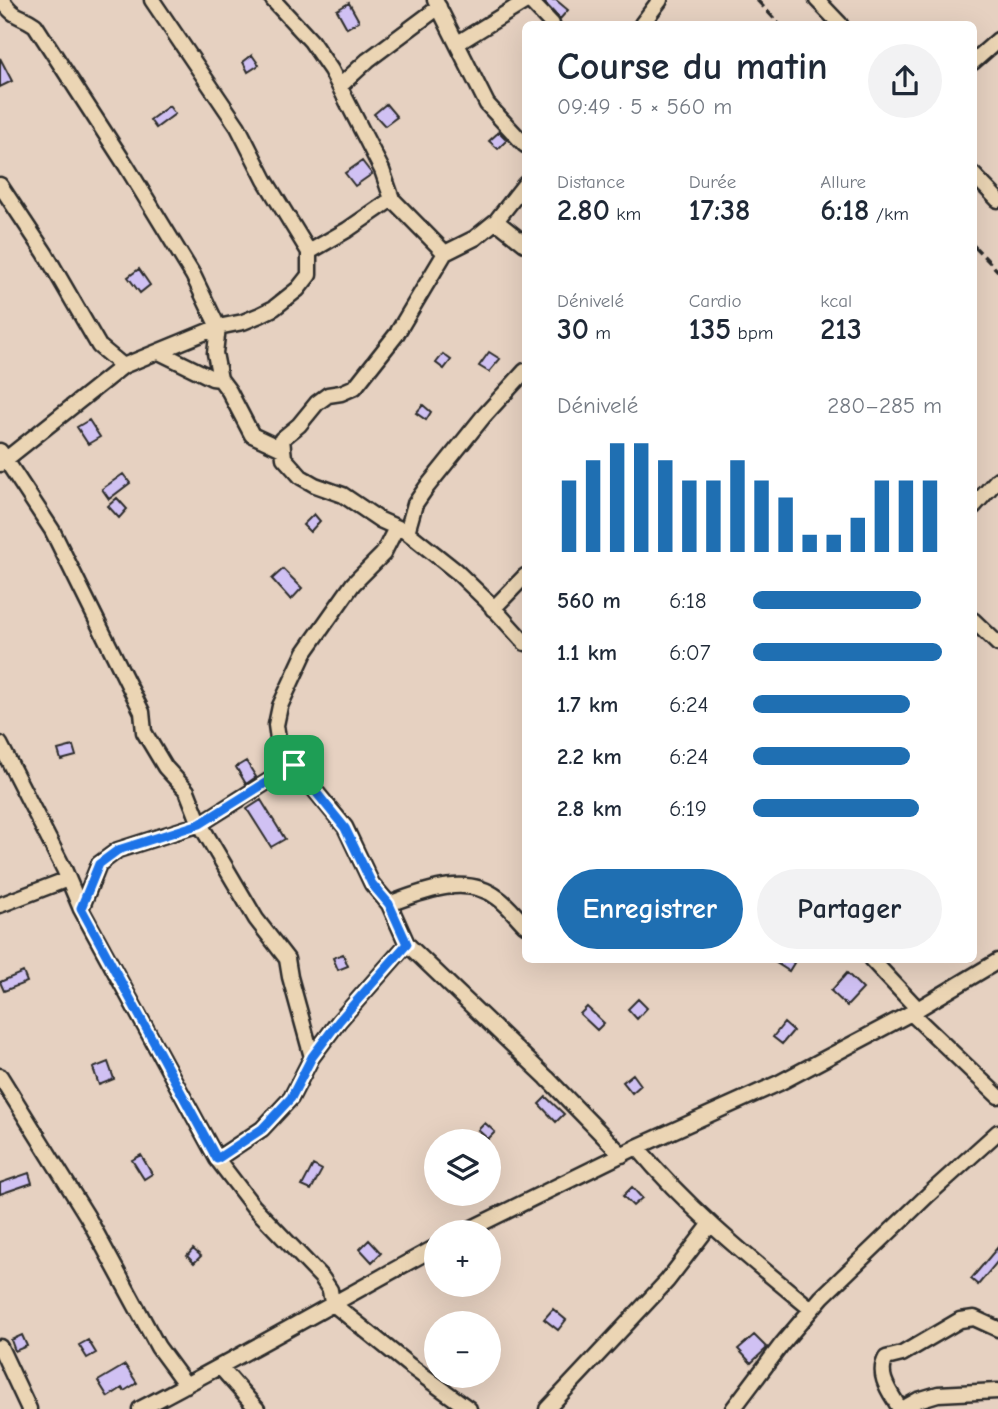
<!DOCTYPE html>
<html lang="fr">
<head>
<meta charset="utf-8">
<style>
  :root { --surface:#fff; --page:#f2f2f3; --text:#1f2937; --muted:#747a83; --accent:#1f6fb2 }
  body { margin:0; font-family:"Comic Neue",sans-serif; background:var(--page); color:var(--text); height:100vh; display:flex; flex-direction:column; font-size:26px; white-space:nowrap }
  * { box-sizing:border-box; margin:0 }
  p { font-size:23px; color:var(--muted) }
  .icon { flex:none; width:38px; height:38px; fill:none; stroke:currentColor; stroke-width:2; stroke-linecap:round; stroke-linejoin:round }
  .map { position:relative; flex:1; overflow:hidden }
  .sheet { position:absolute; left:522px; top:21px; width:455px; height:942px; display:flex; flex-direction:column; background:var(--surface); border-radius:10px; box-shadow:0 7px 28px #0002 }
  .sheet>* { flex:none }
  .tools { position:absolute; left:424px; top:1129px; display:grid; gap:14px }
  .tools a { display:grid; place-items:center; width:77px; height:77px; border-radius:50%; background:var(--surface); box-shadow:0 7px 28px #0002; font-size:35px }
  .pin { position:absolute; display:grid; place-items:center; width:60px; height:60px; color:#fff; margin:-30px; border-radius:14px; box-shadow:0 4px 10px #0006 }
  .round { display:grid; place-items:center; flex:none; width:74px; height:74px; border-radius:37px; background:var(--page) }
  .head { display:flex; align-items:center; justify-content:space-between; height:119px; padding:0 35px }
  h1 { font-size:38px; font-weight:800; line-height:52px }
  .figures { display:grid; grid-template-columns:repeat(3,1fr); gap:10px; height:119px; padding:7px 35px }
  .figures div { display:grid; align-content:center }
  .figures b { font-size:30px; font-weight:800 }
  .figures small { font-size:19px; font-weight:400 }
  .figures p { font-size:19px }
  .chart { height:196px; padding:14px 35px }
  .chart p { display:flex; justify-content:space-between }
  .chart svg { width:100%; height:126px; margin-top:7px; stroke:var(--accent); stroke-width:6 }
  .cta { display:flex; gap:14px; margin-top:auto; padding:14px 35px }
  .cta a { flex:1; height:80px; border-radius:42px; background:var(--accent); color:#fff; font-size:28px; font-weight:800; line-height:80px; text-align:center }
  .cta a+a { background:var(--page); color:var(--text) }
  ul { padding:0 35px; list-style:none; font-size:23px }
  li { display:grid; grid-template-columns:112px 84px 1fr; align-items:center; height:52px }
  li i { height:18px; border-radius:9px; background:var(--accent) }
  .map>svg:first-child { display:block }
</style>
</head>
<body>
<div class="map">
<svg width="998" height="1409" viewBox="0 0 998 1409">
  <rect width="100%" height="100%" fill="#e6d1c1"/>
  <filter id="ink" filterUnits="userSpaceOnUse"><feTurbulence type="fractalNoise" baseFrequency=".0143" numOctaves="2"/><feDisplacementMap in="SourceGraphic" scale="14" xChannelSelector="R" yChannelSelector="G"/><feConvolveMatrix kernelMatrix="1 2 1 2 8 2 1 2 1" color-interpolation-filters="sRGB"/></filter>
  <g filter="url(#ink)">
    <path fill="#d0c1f3" stroke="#2b2b2b" stroke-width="2" d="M542,0H556L568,10L560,19Z
      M349,3L359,21L347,28L337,10Z
      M252,55L259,65L248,72L243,62Z
      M0,58L12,81L0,87Z
      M386,104L397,117L385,126L374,114Z
      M169,106L175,114L156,128L150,120Z
      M499,132L507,140L498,149L489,141Z
      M362,161L372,174L355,186L345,173Z
      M139,269L150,285L140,293L128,277Z
      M489,352L500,359L489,372L479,366Z
      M443,354L451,360L444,369L436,363Z
      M423,405L431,412L426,420L416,413Z
      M89,420L100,437L88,444L77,427Z
      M123,474L130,483L109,499L102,489Z
      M117,498L127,509L119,518L108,506Z
      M314,514L320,521L310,532L303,525Z
      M283,569L302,588L291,600L272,579Z
      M73,746L76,756L61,760L58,750Z
      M246,761L256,777L246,784L236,767Z
      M261,800L285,839L271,847L247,809Z
      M343,954L348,966L338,970L333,958Z
      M770,959H789L794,963L789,971Z
      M23,972L27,982L4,991L0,982Z
      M847,973L863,989L847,1006L831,991Z
      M638,999L647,1008L637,1019L628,1009Z
      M587,1007L604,1023L597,1030L580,1014Z
      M784,1023L793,1031L782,1044L773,1037Z
      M108,1062L114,1079L99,1085L93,1068Z
      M633,1074L641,1085L632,1093L623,1082Z
      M546,1097L564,1114L556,1122L539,1104Z
      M485,1123L495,1132L488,1139L478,1130Z
      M141,1155L152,1174L144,1179L132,1160Z
      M313,1165L322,1170L311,1190L302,1186Z
      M29,1173L32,1183L0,1194V1183Z
      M632,1187L642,1198L633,1206L623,1196Z
      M369,1240L381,1253L372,1262L360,1249Z
      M998,1247V1261L978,1285L971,1279Z
      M193,1249L201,1256L194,1263L187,1256Z
      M553,1309L566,1320L558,1330L544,1319Z
      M22,1335L27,1346L15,1351L11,1340Z
      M754,1335L767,1348L751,1363L738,1349Z
      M88,1340L96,1353L87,1358L79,1345Z
      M125,1365L137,1383L124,1391L122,1388L108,1397L98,1381Z"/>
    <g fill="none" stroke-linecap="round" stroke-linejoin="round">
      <defs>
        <path id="minor" d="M2,0C15,19 19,14 35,25L127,167L193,275L218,327L215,353L220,379
          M152,0L238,127L265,180L309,252L347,230L392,199L445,253L475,238L496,221L525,244
          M273,0L311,41L331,70L382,170L392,199
          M435,0L487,104L525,145
          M817,0L840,24
          M642,24L660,0
          M458,43L526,1L531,2L552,24
          M973,62L998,40
          M340,86L368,60L439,7
          M973,174L998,200
          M0,185L45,253L99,346L123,366
          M496,221L525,184
          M445,253L396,335L355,387L341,393L328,395L317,403L299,425L282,439L284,458L301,477L315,485L343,495L380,520L407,532L456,571L487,601L525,643
          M159,352L212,378L220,379L229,391L252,435L282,449
          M0,451L52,530L142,712L144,732L165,767L187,791L200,824L256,919L287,959L290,977L312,1057
          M0,464L123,366L218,327L243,322L260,315L274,308L298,289L309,275V252
          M973,507L998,479
          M396,528L383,554L353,584L305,652L280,706L276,725L278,739L294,765L345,827L372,884L389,904L407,944L547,1078L622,1155
          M407,532L415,504L426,488L483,417L525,371
          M493,609L525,576
          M973,620L998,644
          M0,744L64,869L81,909L217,1159L253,1206L322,1278L330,1290L332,1303L410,1366L469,1409
          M389,904C422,892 466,873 498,898C508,905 516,916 525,925
          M0,905L68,879
          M81,909L99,864L118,850L200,824L294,765
          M871,959L917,1008
          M911,1013L998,1096
          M0,1076L87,1216L158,1347L186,1385
          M637,1147C688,1209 749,1258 811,1309
          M217,1159L262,1129L291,1098L312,1057L339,1021L407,944
          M464,1232L637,1147L779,1083L911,1013L998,961
          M0,1347L29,1409
          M221,1368L257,1409
          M140,1409C240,1357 337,1301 436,1247
          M547,1409L667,1281L710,1225
          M733,1409L782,1344L822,1297L928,1195L998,1132
          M900,1409C891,1393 876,1376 886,1358L902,1354L960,1320L974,1318L998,1329
          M902,1409L918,1400L938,1394L998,1391"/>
      </defs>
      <use href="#minor" stroke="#2b2b2b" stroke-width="19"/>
      <use href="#minor" stroke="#ebd5b4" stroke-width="14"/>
      <path stroke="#2b2b2b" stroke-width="3.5" stroke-dasharray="10 5" stroke-linecap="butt" d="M757,0L779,24
        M973,245L998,271"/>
    </g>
  </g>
  <g fill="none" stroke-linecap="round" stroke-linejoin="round" filter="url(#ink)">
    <defs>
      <path id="route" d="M294,765L345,828L372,884L389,904L407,944L339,1021L312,1057L291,1098L262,1129L217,1159L81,908L99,864L118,850L200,824Z"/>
    </defs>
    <use href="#route" stroke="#fff" stroke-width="14"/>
    <use href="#route" stroke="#1a73e8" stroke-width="9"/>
  </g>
</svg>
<div class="tools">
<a><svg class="icon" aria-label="layers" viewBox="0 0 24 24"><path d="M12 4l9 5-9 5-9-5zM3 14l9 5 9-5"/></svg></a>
<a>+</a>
<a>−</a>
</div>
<div class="pin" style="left:294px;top:765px;background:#1e9e55"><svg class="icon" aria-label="arrive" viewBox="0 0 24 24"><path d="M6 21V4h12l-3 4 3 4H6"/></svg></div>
<section class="sheet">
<div class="head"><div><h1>Course du matin</h1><p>09:49 · 5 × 560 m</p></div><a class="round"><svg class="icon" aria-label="share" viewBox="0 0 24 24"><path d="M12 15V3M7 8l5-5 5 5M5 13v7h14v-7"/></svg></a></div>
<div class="figures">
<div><p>Distance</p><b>2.80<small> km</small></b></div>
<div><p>Durée</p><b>17:38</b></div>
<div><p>Allure</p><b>6:18<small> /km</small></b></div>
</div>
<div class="figures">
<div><p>Dénivelé</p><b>30<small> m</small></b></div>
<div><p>Cardio</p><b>135<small> bpm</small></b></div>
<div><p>kcal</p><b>213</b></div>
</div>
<div class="chart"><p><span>Dénivelé</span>280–285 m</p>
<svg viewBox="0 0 160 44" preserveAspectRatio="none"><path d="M5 44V19M15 44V12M25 44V6M35 44V6M45 44V12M55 44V19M65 44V19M75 44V12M85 44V19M95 44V25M105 44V38M115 44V38M125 44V32M135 44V19M145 44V19M155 44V19"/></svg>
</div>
<ul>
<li><b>560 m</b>6:18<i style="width:89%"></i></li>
<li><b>1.1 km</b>6:07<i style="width:100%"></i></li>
<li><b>1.7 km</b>6:24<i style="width:83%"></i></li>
<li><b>2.2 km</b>6:24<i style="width:83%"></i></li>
<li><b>2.8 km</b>6:19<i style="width:88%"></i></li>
</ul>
<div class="cta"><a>Enregistrer</a><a>Partager</a></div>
</section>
</div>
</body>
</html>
